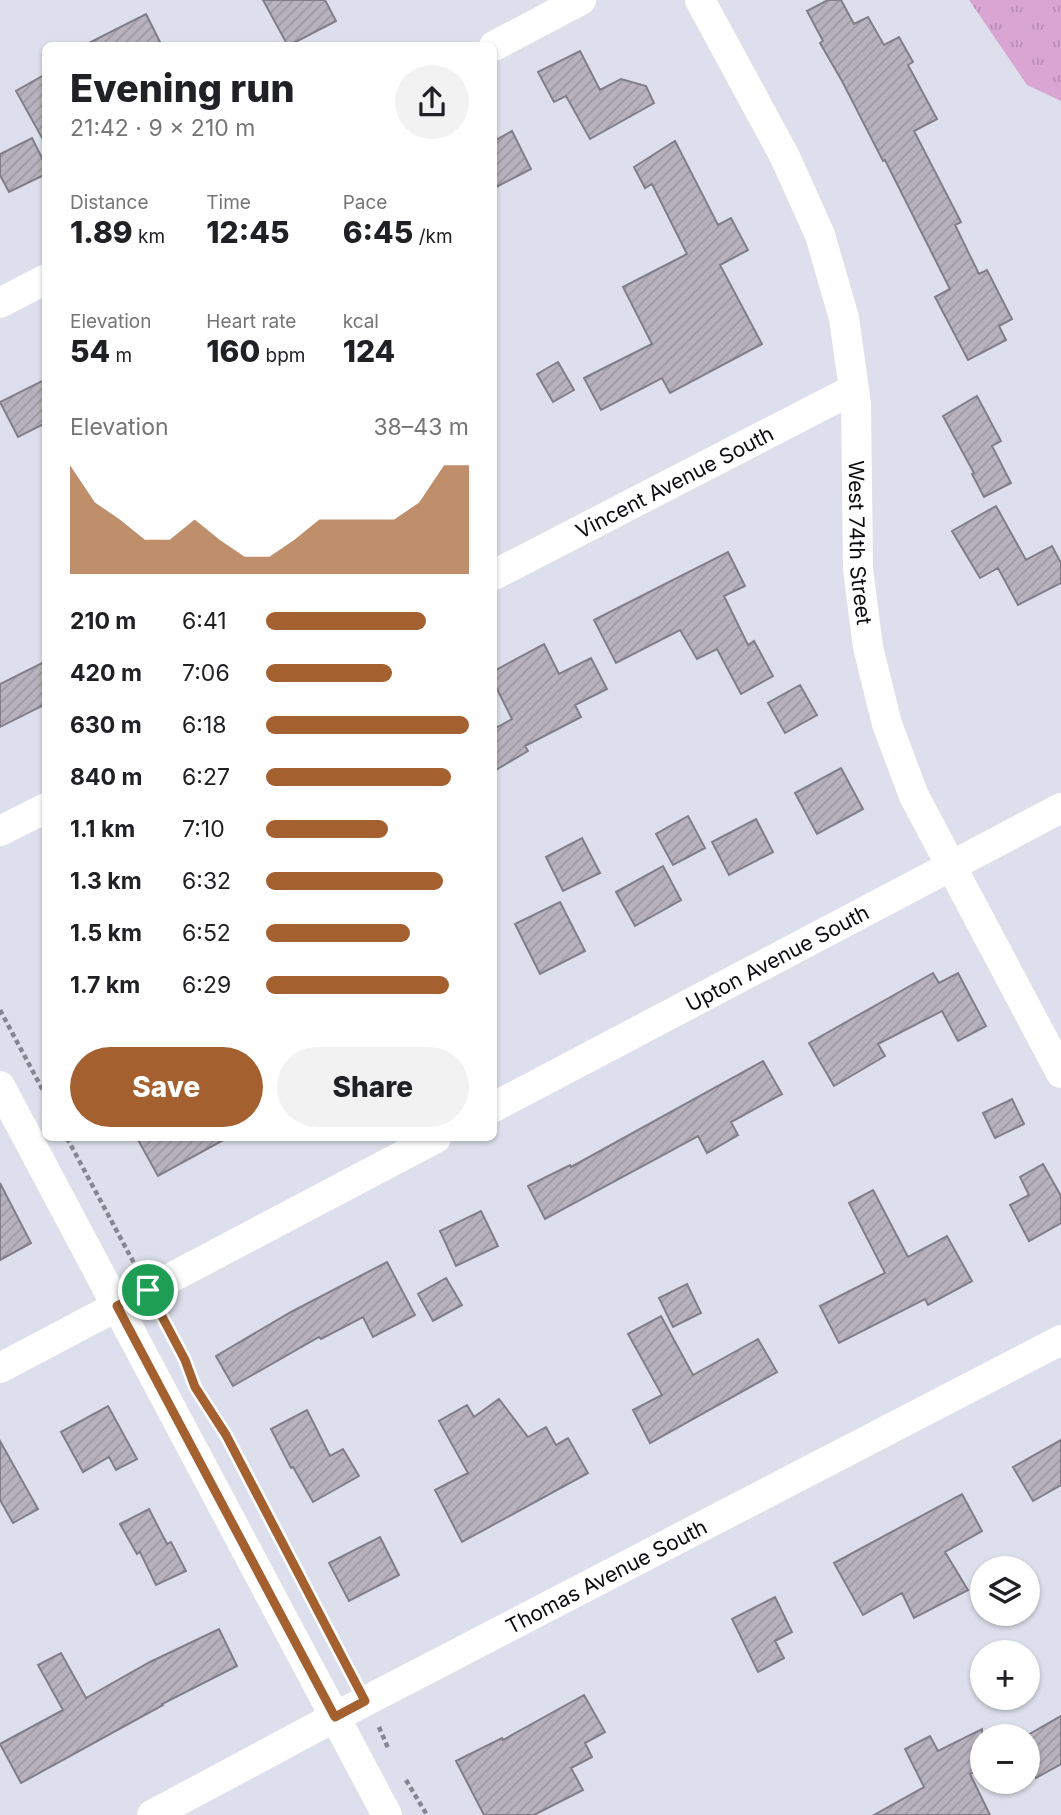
<!DOCTYPE html>
<html lang="en">
<head>
<meta charset="utf-8">
<style>
  :root { --surface:#fff; --page:#f2f2f2; --text:#202124; --muted:#757577; --accent:#a4612f }
  body { margin:0; font-family:Inter,sans-serif; background:var(--page); color:var(--text); height:100vh; display:flex; flex-direction:column; font-size:26px; white-space:nowrap }
  * { box-sizing:border-box; margin:0 }
  p { font-size:23px; color:var(--muted) }
  .icon { flex:none; width:38px; height:38px; fill:none; stroke:currentColor; stroke-width:2; stroke-linecap:round; stroke-linejoin:round }
  .map { position:relative; flex:1; overflow:hidden }
  .panel { position:absolute; left:42px; top:42px; width:455px; height:1099px; display:flex; flex-direction:column; background:var(--surface); border-radius:10px; box-shadow:0 2px 5px #0004 }
  .panel>* { flex:none }
  .fabs { position:absolute; left:970px; top:1556px; display:grid; gap:14px }
  .fabs a { display:grid; place-items:center; width:70px; height:70px; border-radius:50%; background:var(--surface); box-shadow:0 2px 5px #0004; font-size:35px }
  .pin { position:absolute; display:grid; place-items:center; width:60px; height:60px; color:#fff; margin:-30px; border:4px solid #fff; border-radius:50%; box-shadow:0 2px 7px #0007 }
  .round { display:grid; place-items:center; flex:none; width:74px; height:74px; border-radius:37px; background:var(--page) }
  .head { display:flex; align-items:center; justify-content:space-between; height:119px; padding:0 28px }
  h1 { font-size:38px; font-weight:800; line-height:52px }
  .metrics { display:grid; grid-template-columns:repeat(3,1fr); gap:10px; height:119px; padding:7px 28px }
  .metrics div { display:grid; align-content:center }
  .metrics b { font-size:30px; font-weight:800 }
  .metrics small { font-size:19px; font-weight:400 }
  .metrics p { font-size:19px }
  .chart { height:196px; padding:14px 28px }
  .chart p { display:flex; justify-content:space-between }
  .chart svg { width:100%; height:126px; margin-top:7px; fill:var(--accent); opacity:.7 }
  .cta { display:flex; gap:14px; margin-top:auto; padding:14px 28px }
  .cta a { flex:1; height:80px; border-radius:42px; background:var(--accent); color:#fff; font-size:28px; font-weight:800; line-height:80px; text-align:center }
  .cta a+a { background:var(--page); color:var(--text) }
  ul { padding:0 28px; list-style:none; font-size:23px }
  li { display:grid; grid-template-columns:112px 84px 1fr; align-items:center; height:52px }
  li i { height:18px; border-radius:9px; background:var(--accent) }
  .map>svg:first-child { display:block }
</style>
</head>
<body>
<div class="map">
<svg width="1061" height="1815" viewBox="0 0 1061 1815">
  <defs>
    <pattern id="park-tufts" width="24" height="20" patternUnits="userSpaceOnUse" patternTransform="scale(1.75)"><rect width="24" height="20" fill="#d9a6d3"/><path d="M3 7l-1-3M5 7V3M7 7l1-3M15 17l-1-3M17 17v-4M19 17l1-3" fill="none" stroke="#b98eb4"/></pattern>
    <pattern id="building-hatch" width="6" height="6" patternUnits="userSpaceOnUse" patternTransform="scale(1.75)"><rect width="6" height="6" fill="#b7b3be"/><path d="M-1 1l2-2M0 6l6-6M5 7l2-2" fill="none" stroke="#9c99a2"/></pattern>
  </defs>
  <rect width="100%" height="100%" fill="#dde0ec"/>
  <path fill="url(#park-tufts)" d="M969,0H1061V101L1027,85Z"/>
  <path fill="url(#building-hatch)" stroke="#827e89" stroke-width="2" d="M263,0H325L336,21L288,46Z
    M828,0H841L854,24L868,17L884,45L899,37L913,62L908,65L937,119L914,131L961,222L955,225L979,274L987,270L1012,319L999,326L1006,340L968,360L935,297L950,289L885,160L883,161L842,81L820,43L823,41L807,11Z
    M146,14L162,46H83Z
    M580,51L600,90L621,79L646,86L654,103L590,139L566,96L554,102L538,72Z
    M46,74V145L16,91Z
    M512,131L531,169L494,188V141Z
    M32,138L46,166V174L9,192L0,175V154Z
    M675,141L718,225L731,218L748,250L720,265L762,344L670,393L662,378L601,410L584,378L652,344L623,287L687,254L652,184L645,188L634,167Z
    M558,362L574,390L553,402L537,374Z
    M46,379V423L18,437L0,402Z
    M977,396L1001,441L992,446L1011,483L984,497L972,474L974,473L943,416Z
    M996,506L1026,560L1052,546L1061,563V583L1018,605L998,568L980,578L952,531Z
    M728,552L745,586L724,596L748,645L754,641L773,676L741,694L717,649L697,659L680,630L616,663L594,620Z
    M544,644L559,674L591,658L607,689L575,705L581,717L525,746L528,751L494,771V729L512,719L494,683V671Z
    M46,661V704L0,727V684Z
    M800,685L817,715L785,733L768,703Z
    M841,768L863,809L817,834L795,793Z
    M688,816L705,848L673,865L656,834Z
    M756,819L773,852L729,875L712,842Z
    M582,838L600,873L563,891L546,857Z
    M663,866L681,900L635,926L616,892Z
    M560,902L585,951L540,974L515,924Z
    M933,973L939,983L958,973L986,1026L958,1041L942,1011L878,1044L885,1056L834,1086L809,1043Z
    M763,1061L782,1094L731,1122L738,1135L707,1153L698,1136L545,1219L528,1186L570,1165L571,1167Z
    M1012,1099L1024,1124L995,1138L983,1113Z
    M137,1138H227L158,1176Z
    M1043,1164L1061,1196V1223L1029,1241L1010,1205L1029,1195L1020,1177Z
    M0,1183L31,1243L0,1260Z
    M873,1190L908,1257L947,1236L972,1281L928,1305L925,1299L839,1343L820,1306L885,1273L849,1203Z
    M481,1211L498,1246L456,1266L440,1231Z
    M387,1262L415,1315L373,1337L363,1317L321,1339L319,1337L233,1386L216,1356L291,1312Z
    M446,1278L462,1305L433,1321L418,1294Z
    M687,1284L701,1313L673,1327L659,1298Z
    M661,1316L693,1375L758,1339L777,1372L650,1443L633,1410L662,1395L628,1334Z
    M499,1399L528,1437L546,1427L556,1445L568,1438L588,1473L462,1542L435,1490L468,1473L439,1421L467,1405L474,1417Z
    M108,1406L137,1459L116,1470L109,1457L83,1472L61,1432Z
    M307,1410L330,1456L343,1449L359,1476L313,1502L293,1467L291,1468L271,1429Z
    M1061,1440V1485L1033,1501L1013,1467Z
    M0,1441L38,1509L13,1523L0,1500Z
    M962,1494L982,1531L945,1552L968,1590L914,1618L902,1593L863,1615L834,1563Z
    M149,1509L167,1544L171,1542L186,1571L156,1585L140,1552L137,1554L120,1524Z
    M380,1537L399,1575L349,1601L329,1563Z
    M775,1597L792,1632L775,1641L784,1658L758,1672L732,1619Z
    M219,1629L237,1666L162,1704L163,1705L21,1783L0,1744L63,1710L38,1665L61,1653L86,1698L150,1662Z
    M584,1695L605,1732L585,1743L592,1757L571,1768L583,1790L534,1815H484L456,1761L502,1738L503,1740Z
    M1061,1716V1764L1036,1778L1027,1762L1026,1736Z
    M982,1729V1768L970,1774L990,1815H874L924,1787L905,1749L930,1736L938,1751Z"/>
  <g fill="none" stroke-linecap="round" stroke-linejoin="round">
    <path stroke="#858790" stroke-width="4.5" stroke-dasharray="5 3.5" stroke-linecap="butt" d="M0,1010L46,1096
      M67,1138L135,1265
      M162,1316L190,1374
      M209,1409L226,1435L352,1676
      M379,1727L388,1748
      M406,1780L427,1815"/>
    <g stroke="#fff" stroke-width="30">
      <path id="s1" d="M700,0L785,157L820,235L844,318L856,404L858,569L868,647L887,724L914,796L1061,1073"/>
      <path d="M494,46L581,0"/>
      <path d="M0,303L46,279"/>
      <path id="s2" d="M494,575L854,389"/>
      <path d="M0,831L46,808"/>
      <path d="M0,1086L387,1815"/>
      <path id="s3" d="M494,1107L1061,808"/>
      <path d="M0,1368L436,1138"/>
      <path id="s4" d="M152,1815L335,1717L1061,1340"/>
    </g>
  </g>
  <g fill="none" stroke-linecap="round" stroke-linejoin="round">
    <defs>
      <path id="route" d="M148,1290L185,1360L195,1387L226,1435L365,1701L335,1717L117,1306Z"/>
    </defs>
    <use href="#route" stroke="#fff" stroke-width="14"/>
    <use href="#route" stroke="#a4612f" stroke-width="9"/>
  </g>
  <g text-anchor="middle" dominant-baseline="central" stroke-width="5" stroke-linejoin="round" paint-order="stroke">
    <g font-size="21" fill="#0b0c10" stroke="#dde0ec">
      <text stroke="none"><textPath href="#s2" startOffset="203">Vincent Avenue South</textPath></text>
      <text stroke="none"><textPath href="#s1" startOffset="576">West 74th Street</textPath></text>
      <text stroke="none"><textPath href="#s3" startOffset="320">Upton Avenue South</textPath></text>
      <text stroke="none"><textPath href="#s4" startOffset="513">Thomas Avenue South</textPath></text>
    </g>
  </g>
</svg>
<div class="fabs">
<a><svg class="icon" aria-label="layers" viewBox="0 0 24 24"><path d="M12 4l9 5-9 5-9-5zM3 14l9 5 9-5"/></svg></a>
<a>+</a>
<a>−</a>
</div>
<div class="pin" style="left:148px;top:1290px;background:#1e9e55"><svg class="icon" aria-label="arrive" viewBox="0 0 24 24"><path d="M6 21V4h12l-3 4 3 4H6"/></svg></div>
<section class="panel">
<div class="head"><div><h1>Evening run</h1><p>21:42 · 9 × 210 m</p></div><a class="round"><svg class="icon" aria-label="share" viewBox="0 0 24 24"><path d="M12 15V3M7 8l5-5 5 5M5 13v7h14v-7"/></svg></a></div>
<div class="metrics">
<div><p>Distance</p><b>1.89<small> km</small></b></div>
<div><p>Time</p><b>12:45</b></div>
<div><p>Pace</p><b>6:45<small> /km</small></b></div>
</div>
<div class="metrics">
<div><p>Elevation</p><b>54<small> m</small></b></div>
<div><p>Heart rate</p><b>160<small> bpm</small></b></div>
<div><p>kcal</p><b>124</b></div>
</div>
<div class="chart"><p><span>Elevation</span>38–43 m</p>
<svg viewBox="0 0 160 44" preserveAspectRatio="none"><path d="M0 44V6L10 19L20 25L30 32L40 32L50 25L60 32L70 38L80 38L90 32L100 25L110 25L120 25L130 25L140 19L150 6L160 6V44z"/></svg>
</div>
<ul>
<li><b>210 m</b>6:41<i style="width:79%"></i></li>
<li><b>420 m</b>7:06<i style="width:62%"></i></li>
<li><b>630 m</b>6:18<i style="width:100%"></i></li>
<li><b>840 m</b>6:27<i style="width:91%"></i></li>
<li><b>1.1 km</b>7:10<i style="width:60%"></i></li>
<li><b>1.3 km</b>6:32<i style="width:87%"></i></li>
<li><b>1.5 km</b>6:52<i style="width:71%"></i></li>
<li><b>1.7 km</b>6:29<i style="width:90%"></i></li>
</ul>
<div class="cta"><a>Save</a><a>Share</a></div>
</section>
</div>
</body>
</html>
